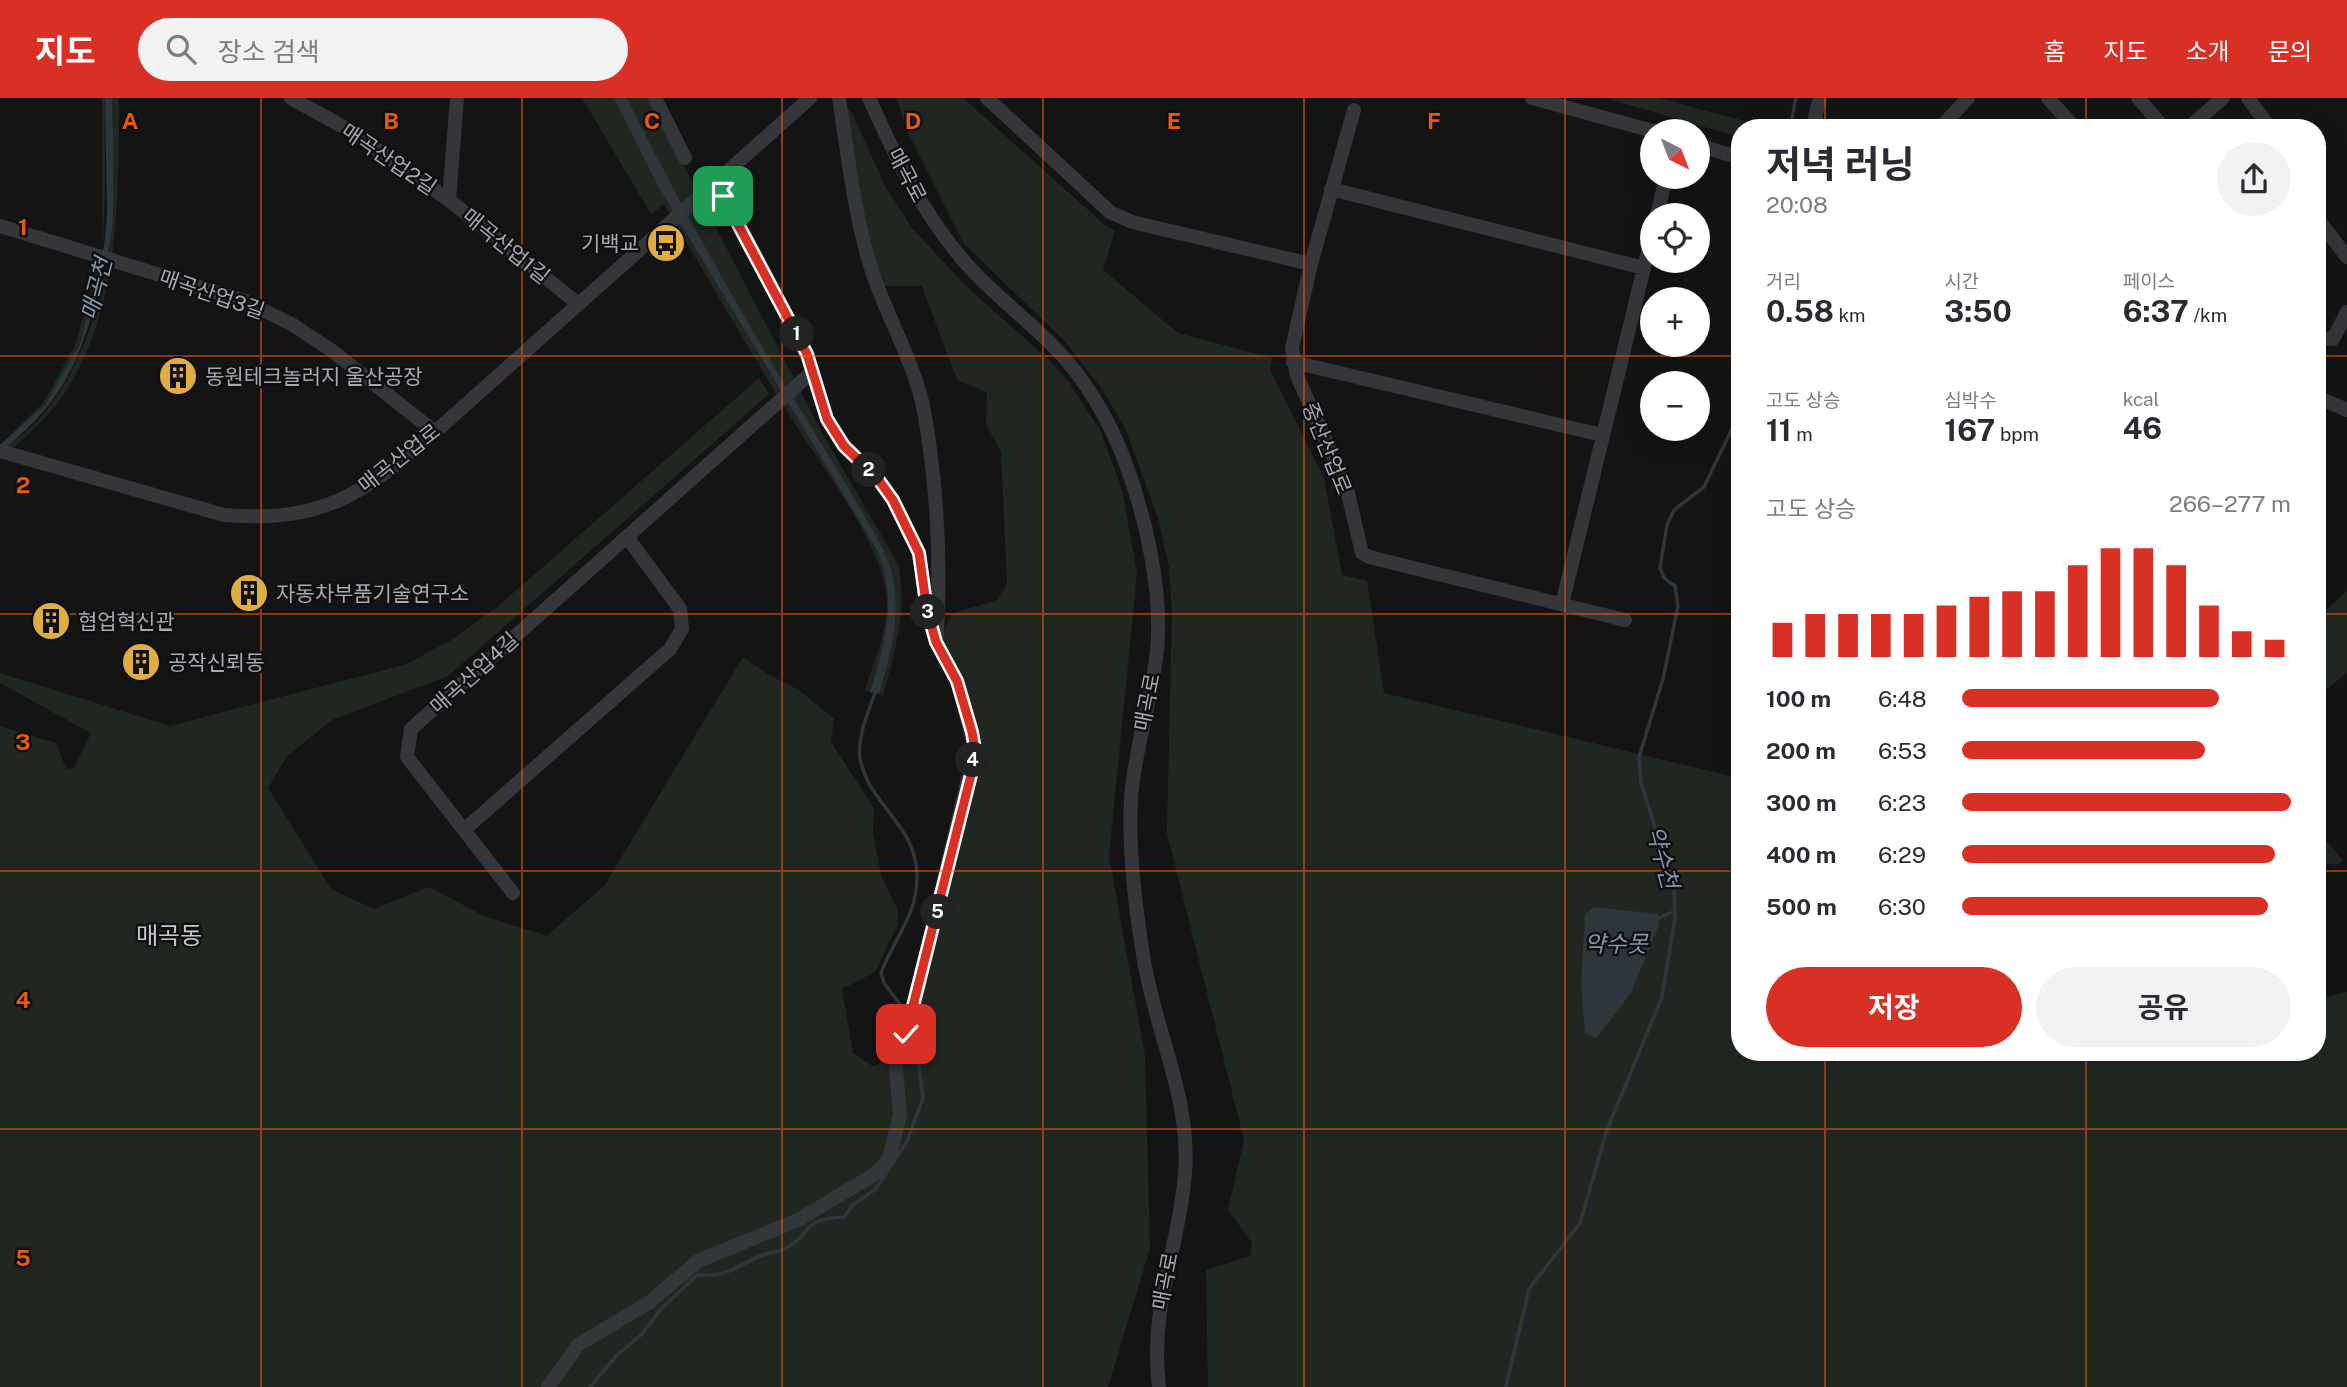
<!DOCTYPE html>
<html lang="ko">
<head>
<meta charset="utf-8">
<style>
  :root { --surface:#fff; --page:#f2f2f3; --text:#2b2b33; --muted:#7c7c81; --accent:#d93025 }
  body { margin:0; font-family:"Public Sans","Noto Sans KR",sans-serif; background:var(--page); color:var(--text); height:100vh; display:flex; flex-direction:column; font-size:26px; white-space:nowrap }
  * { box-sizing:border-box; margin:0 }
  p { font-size:23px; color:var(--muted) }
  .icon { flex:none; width:38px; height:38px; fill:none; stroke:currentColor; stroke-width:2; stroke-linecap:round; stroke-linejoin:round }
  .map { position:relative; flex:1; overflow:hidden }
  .details { position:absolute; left:1731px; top:21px; width:595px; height:942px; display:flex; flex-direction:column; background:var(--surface); border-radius:28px; box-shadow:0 7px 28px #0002 }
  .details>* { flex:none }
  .needle { width:46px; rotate:138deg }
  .tools { position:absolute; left:1640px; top:21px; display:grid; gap:14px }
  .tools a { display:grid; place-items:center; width:70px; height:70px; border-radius:50%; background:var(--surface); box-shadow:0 7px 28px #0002; font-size:35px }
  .pin { position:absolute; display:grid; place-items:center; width:60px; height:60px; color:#fff; margin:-30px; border-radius:14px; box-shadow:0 4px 10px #0006 }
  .km { position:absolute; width:35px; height:35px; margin:-18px; border-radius:50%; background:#222; color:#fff; font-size:19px; line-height:35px; text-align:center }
  .round { display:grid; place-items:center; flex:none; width:74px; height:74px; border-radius:37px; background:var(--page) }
  .headline { display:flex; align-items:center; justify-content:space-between; height:119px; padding:0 35px }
  h1 { font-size:38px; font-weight:700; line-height:52px }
  .metrics { display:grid; grid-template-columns:repeat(3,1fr); gap:10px; height:119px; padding:7px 35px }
  .metrics div { display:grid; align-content:center }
  .metrics b { font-size:30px; font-weight:700 }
  .metrics small { font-size:19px; font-weight:400 }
  .metrics p { font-size:19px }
  .chart { height:196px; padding:14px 35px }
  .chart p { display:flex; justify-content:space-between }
  .chart svg { width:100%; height:126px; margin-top:7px; stroke:var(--accent); stroke-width:6 }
  .button { display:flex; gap:14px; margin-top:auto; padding:14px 35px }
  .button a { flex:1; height:80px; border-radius:42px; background:var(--accent); color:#fff; font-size:28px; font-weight:700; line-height:80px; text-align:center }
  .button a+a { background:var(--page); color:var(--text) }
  ul { padding:0 35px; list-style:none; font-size:23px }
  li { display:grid; grid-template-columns:112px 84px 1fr; align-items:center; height:52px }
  li i { height:18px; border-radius:9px; background:var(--accent) }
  header { display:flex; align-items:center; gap:42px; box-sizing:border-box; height:98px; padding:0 35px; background:var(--accent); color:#fff }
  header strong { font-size:33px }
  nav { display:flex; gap:38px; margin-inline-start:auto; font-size:24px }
  .search { width:490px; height:63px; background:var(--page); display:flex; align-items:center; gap:18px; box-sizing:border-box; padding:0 24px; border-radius:38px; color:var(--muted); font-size:26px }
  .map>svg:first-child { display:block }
</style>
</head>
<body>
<header>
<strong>지도</strong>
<div class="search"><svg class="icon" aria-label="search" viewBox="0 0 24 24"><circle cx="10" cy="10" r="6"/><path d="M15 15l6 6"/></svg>장소 검색</div>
<nav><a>홈</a><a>지도</a><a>소개</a><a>문의</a></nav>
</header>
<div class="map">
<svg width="2347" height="1289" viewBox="0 0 2347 1289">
  <rect width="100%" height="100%" fill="#141415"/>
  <path fill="#202721" d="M102,0H105C104,102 115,223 44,308C31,323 15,334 0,347L43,305L76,245L102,148Z
    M112,0H118L119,14C118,106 119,206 69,288C52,317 25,339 0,362V354C11,345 23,337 33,327C83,278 109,185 113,117C116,78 113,39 112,0Z
    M582,0H614L656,85L878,454C897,504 885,545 870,594L865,592C875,560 891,527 886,494C877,439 824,372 795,326C750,253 707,180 664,106L651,116Z
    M627,0H649L821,333L898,466C908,512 895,553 883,598L879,596C891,556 903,514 891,472C885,450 871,430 860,410C833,362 803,317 775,270C722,182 673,92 627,0Z
    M897,0H963L1106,128L1115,133L1103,172L1178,235L1272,260L1270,272L1324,380L1342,477L1367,483L1384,595L1739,680L1740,954H2317V901L2347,894V1289H1208L1206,1172L1250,1158L1252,1145L1228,1112L1244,1042L1167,735L1172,511L1169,469L1158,420L1126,332L1102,291L1063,241L964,146L905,28Z
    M1605,0H1659L1767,29L1740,30L1739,39Z
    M844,6L853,17L886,90L912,130L965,187L1050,263L1068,283L1101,334L1122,392L1137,475L1109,758L1145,958L1150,1150L1108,1289H0V628L56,645L66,671L74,670L91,635L0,585V575L170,628L407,566L451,542L496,510L759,280L769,296L448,578L332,622L287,658L268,690L331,791L374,811L429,789L484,818L547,838L604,788L743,559L767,576L799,592L834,621L831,644L874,710L873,735L881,777L898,812V826L875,874L842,891L853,955L873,968L904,956C936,854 954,750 980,647L978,632L941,543L951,516L997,502L1007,486L1001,354L986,326L987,294L957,282L922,188H882L869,151Z
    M2347,493V574L2317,600V520Z
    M2322,738L2343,762L2337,767L2317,765V743Z"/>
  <path fill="#2e363c" d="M105,0H112C113,39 115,78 113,117C112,144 105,169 98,195C79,266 60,308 0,354V347L45,307L80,246L104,148L107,117Z
    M614,0H627C673,92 722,182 775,270C803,317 833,362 860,410C871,430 885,450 891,472C903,515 891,555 879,596L870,594C885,545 897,504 878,454L656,85Z
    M1593,809L1658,816L1659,827L1631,895L1597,940L1585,936L1581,887L1585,817Z"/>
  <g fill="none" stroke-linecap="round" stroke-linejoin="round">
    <path stroke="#2e363c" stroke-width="3.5" d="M1790,30L1796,0
      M876,592C869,613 857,638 860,660C868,707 918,727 917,780C917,818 893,842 881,875L884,885L899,905
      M1659,820L1675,813
      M590,1289L617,1257L642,1236L661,1211L697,1177C732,1179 734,1168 763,1157C770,1154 778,1154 784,1151C814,1137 797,1122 844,1119L853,1107L876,1091L907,1043L923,1000L915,936
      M1506,1289L1529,1191L1580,1125L1607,1032L1662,899L1675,820L1674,789L1641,685L1639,659L1663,581L1678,508L1675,488L1664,480L1660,470L1667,427L1674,412L1704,389L1740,314"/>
    <path stroke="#35363a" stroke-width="14" d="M291,0L349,32L449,102
      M457,0L449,102L577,205
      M655,0L685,60
      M839,0C848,57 854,117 872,173C886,217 916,268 924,313C937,386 941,462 937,536
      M869,0C895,58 921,113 963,162C990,194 1025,219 1054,249C1084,279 1109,321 1124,361C1145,416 1163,493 1157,552C1152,599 1137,644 1132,690C1127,740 1135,807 1143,857C1154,931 1191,999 1185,1075C1179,1153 1149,1208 1159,1289
      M987,0L1110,114L1132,124L1311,166
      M1532,0L1653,33
      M2048,0L2075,30
      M2138,0L2164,30
      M2248,0L2270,30
      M1354,12L1311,166L1292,250L1297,278L1346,387L1362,455L1369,459L1625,522
      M1819,30L1815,19L1820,0
      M1940,30L1968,0
      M2188,30L2223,0
      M1698,47L1740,60
      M1331,91L1644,170
      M1657,117L1666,79
      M2317,120L2347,159
      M0,128L245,203L293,227L331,252L435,334
      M2317,240L2333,241L2347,214
      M1293,264L1602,337
      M2317,299L2347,312
      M0,353L224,417C324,425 363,396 435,334L810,0
      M1562,506L1652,137
      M464,732L670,551L682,531L680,511L627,439
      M513,795L407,659L411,631L812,274
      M548,1289L578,1247L650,1204L698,1163L798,1122L875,1076L889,1061L900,1017L895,959L912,917L975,651L957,583L936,544L927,512L919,455L893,402L878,381L844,348L827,321L807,256L733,114L713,86"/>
  </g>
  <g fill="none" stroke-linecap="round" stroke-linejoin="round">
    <defs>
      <path id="route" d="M723,98L807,256L827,321L844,348L878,381L893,402L919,455L927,512L936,544L957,583L972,634L975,651L971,677L906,936"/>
    </defs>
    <use href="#route" stroke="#fff" stroke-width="14"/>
    <use href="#route" stroke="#d93025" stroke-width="9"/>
  </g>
  <path fill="none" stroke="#e8590c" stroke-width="2" stroke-opacity="0.55" d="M261,0V1289M522,0V1289M782,0V1289M1043,0V1289M1304,0V1289M1565,0V1289M1825,0V30M2086,0V30M0,258H1740M2317,258H2347M0,516H1740M2317,516H2347M0,773H1740M2317,773H2347M1825,954V1289M2086,954V1289M0,1031H2347"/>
  <defs>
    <symbol id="bus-disc" viewBox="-11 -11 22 22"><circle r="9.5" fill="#dfad42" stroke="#0f0f10"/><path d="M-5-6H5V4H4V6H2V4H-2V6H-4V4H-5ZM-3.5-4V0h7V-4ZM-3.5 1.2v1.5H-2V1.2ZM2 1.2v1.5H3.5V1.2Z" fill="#111"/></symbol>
    <symbol id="building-disc" viewBox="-11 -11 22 22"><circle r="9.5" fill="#dfad42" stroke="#0f0f10"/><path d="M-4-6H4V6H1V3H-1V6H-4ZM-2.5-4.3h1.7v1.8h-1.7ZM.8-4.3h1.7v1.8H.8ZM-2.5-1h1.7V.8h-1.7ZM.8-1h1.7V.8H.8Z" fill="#111"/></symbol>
  </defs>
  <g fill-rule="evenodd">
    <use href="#bus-disc" x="644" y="123" width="44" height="44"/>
    <use href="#building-disc" x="156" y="256" width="44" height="44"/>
    <use href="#building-disc" x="227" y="473" width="44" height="44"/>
    <use href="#building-disc" x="29" y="501" width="44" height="44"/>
    <use href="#building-disc" x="119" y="542" width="44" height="44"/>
  </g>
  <g text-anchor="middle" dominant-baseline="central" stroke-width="5" stroke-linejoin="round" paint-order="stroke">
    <g font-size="21" fill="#a7aab4" stroke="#0f0f10">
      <text transform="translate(389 61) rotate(34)">매곡산업2길</text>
      <text transform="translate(907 77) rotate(62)">매곡로</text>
      <text transform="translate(506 148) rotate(39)">매곡산업1길</text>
      <text transform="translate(212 196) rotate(19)">매곡산업3길</text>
      <text transform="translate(1327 350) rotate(68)">중산산업로</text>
      <text transform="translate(399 360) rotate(-38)">매곡산업로</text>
      <text transform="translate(474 575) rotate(-42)">매곡산업4길</text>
      <text transform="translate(1147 604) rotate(-79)">매곡로</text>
      <text transform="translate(1165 1183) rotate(-79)">매곡로</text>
    </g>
    <g font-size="21" fill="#a7aab4" stroke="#0f0f10" text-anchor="start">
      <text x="639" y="145" text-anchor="end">기백교</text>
      <text x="205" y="278">동원테크놀러지 울산공장</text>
      <text x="276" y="495">자동차부품기술연구소</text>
      <text x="78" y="523">협업혁신관</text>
      <text x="168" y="564">공작신뢰동</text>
    </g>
    <g font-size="23" font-style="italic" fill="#8197ac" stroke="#0f0f10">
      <text transform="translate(96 191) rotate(-76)">매곡천</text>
      <text transform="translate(1663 759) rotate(75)">약수천</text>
      <text x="1616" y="845">약수못</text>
    </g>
    <g font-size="24" fill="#c7c9d0" stroke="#0f0f10">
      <text x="169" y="837">매곡동</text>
    </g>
  </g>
  <g font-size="23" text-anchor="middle" font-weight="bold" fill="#e8590c" stroke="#0f0f10" stroke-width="5" stroke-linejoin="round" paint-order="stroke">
    <text x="130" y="31">A</text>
    <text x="391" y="31">B</text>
    <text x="652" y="31">C</text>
    <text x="913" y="31">D</text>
    <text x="1174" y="31">E</text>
    <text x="1434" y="31">F</text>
    <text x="23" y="137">1</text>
    <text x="23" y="395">2</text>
    <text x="23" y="652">3</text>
    <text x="23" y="910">4</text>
    <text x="23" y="1168">5</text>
  </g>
</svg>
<div class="tools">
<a><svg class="needle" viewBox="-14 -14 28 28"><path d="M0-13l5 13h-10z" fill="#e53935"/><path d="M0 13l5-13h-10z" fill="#7c7c81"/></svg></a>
<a><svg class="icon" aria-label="locate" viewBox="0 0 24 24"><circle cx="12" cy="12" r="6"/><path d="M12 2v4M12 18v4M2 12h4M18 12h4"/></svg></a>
<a>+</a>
<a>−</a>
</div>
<div class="pin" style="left:723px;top:98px;background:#1e9e55"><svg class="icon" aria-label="arrive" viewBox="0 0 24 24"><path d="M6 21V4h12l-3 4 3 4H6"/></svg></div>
<div class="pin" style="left:906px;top:936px;background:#d93025"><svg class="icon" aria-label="check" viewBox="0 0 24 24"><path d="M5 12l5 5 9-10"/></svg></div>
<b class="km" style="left:797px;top:236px">1</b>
<b class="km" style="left:869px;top:372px">2</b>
<b class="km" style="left:928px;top:514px">3</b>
<b class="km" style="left:973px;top:662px">4</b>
<b class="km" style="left:938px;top:814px">5</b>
<section class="details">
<div class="headline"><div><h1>저녁 러닝</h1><p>20:08</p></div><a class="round"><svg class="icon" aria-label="share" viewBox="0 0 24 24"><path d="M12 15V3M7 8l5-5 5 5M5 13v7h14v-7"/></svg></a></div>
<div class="metrics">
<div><p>거리</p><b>0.58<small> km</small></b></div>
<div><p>시간</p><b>3:50</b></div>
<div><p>페이스</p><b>6:37<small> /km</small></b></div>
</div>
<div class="metrics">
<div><p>고도 상승</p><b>11<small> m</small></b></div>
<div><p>심박수</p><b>167<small> bpm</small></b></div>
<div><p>kcal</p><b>46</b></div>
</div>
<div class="chart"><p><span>고도 상승</span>266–277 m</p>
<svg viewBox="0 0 160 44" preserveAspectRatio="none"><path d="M5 44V32M15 44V29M25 44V29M35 44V29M45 44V29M55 44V26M65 44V23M75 44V21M85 44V21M95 44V12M105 44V6M115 44V6M125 44V12M135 44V26M145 44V35M155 44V38"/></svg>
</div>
<ul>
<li><b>100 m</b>6:48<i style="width:78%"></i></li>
<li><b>200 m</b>6:53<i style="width:74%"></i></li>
<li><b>300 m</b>6:23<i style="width:100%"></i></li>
<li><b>400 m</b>6:29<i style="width:95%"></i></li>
<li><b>500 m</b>6:30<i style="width:93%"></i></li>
</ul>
<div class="button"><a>저장</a><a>공유</a></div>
</section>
</div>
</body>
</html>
